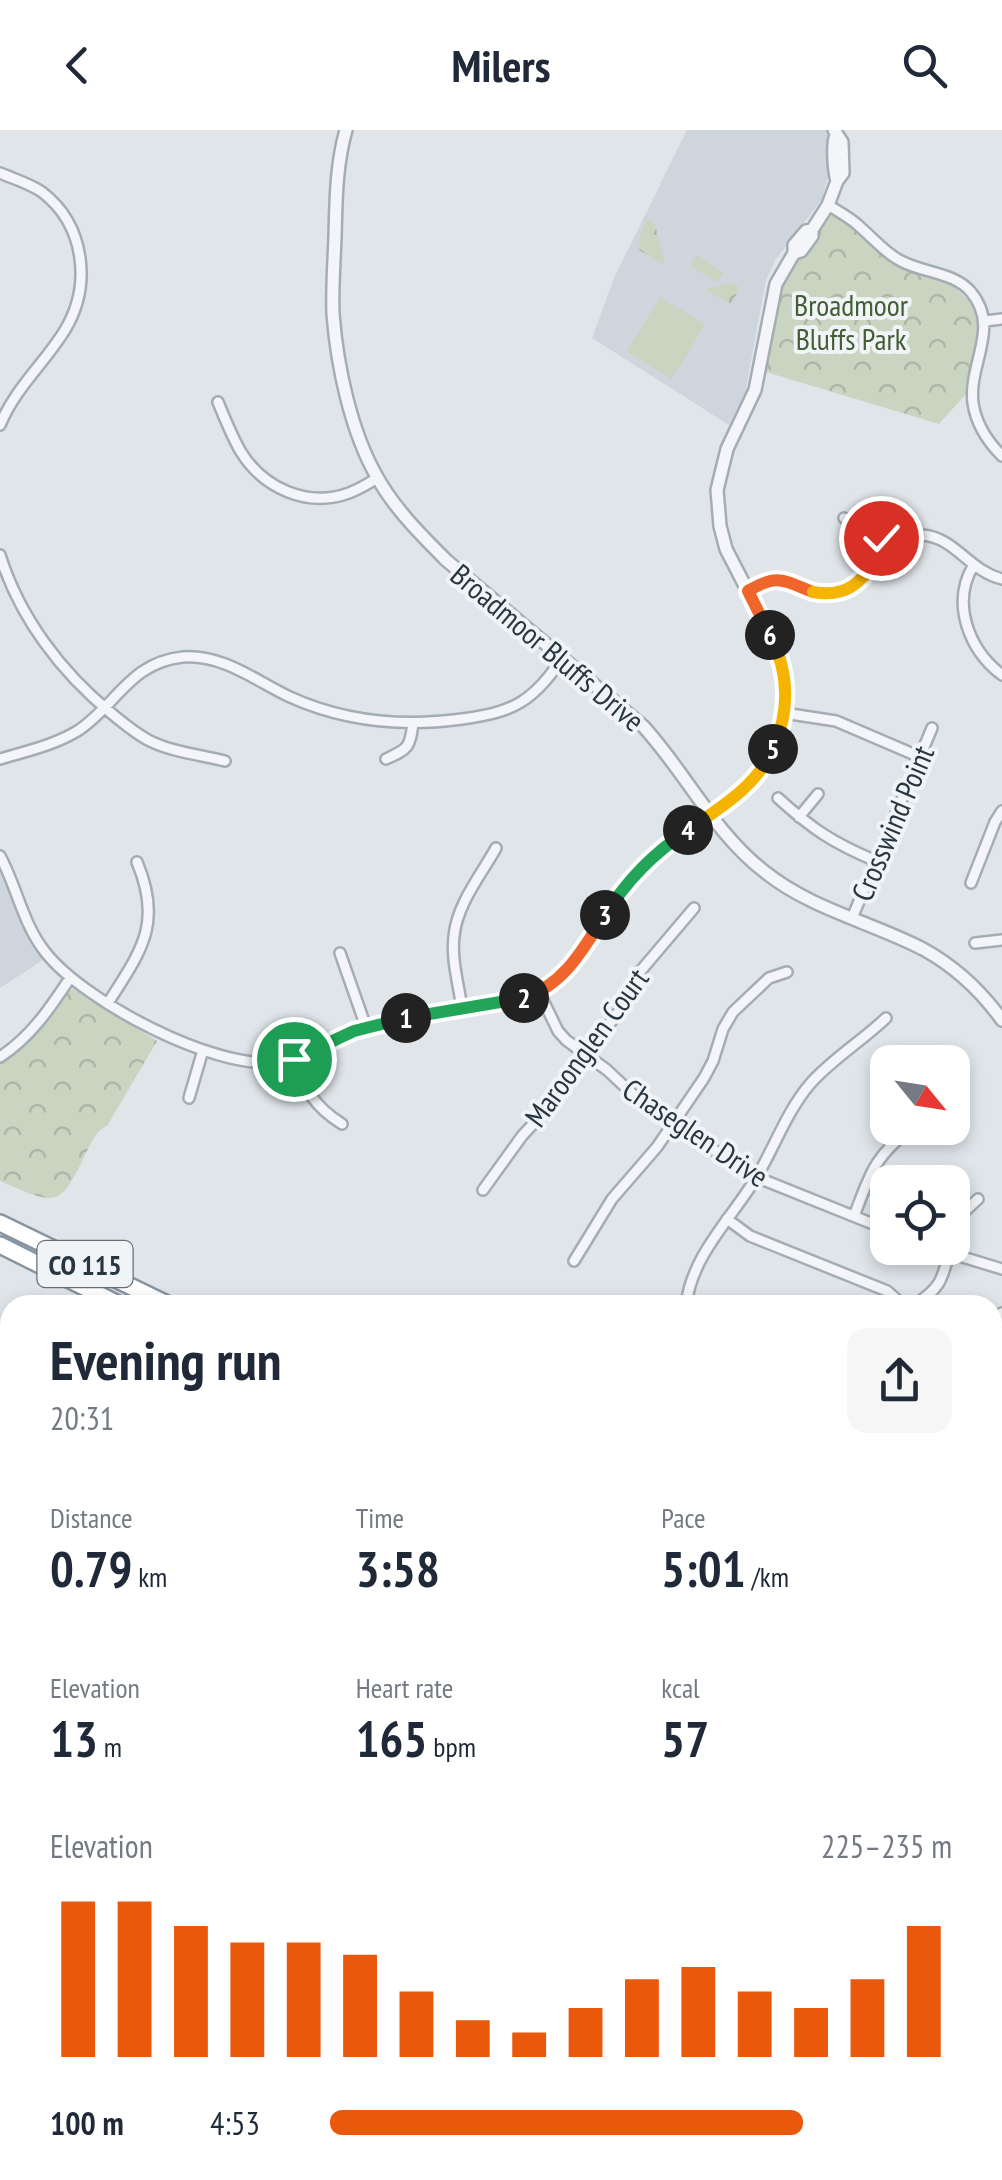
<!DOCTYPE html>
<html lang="en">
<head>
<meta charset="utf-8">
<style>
  :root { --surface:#fff; --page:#f6f6f7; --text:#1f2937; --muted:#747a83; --accent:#ea580c }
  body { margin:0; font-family:"PT Sans Narrow",sans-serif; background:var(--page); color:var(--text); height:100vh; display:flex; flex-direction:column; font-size:38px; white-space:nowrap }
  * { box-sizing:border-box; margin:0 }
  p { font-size:32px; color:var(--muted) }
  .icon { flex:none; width:55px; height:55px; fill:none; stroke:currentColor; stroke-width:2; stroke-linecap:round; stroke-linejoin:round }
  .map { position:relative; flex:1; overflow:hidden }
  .details { position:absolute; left:0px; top:1165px; width:1002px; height:885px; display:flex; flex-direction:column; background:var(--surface); border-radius:30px 30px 0 0; box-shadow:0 5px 15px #0003 }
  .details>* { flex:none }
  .needle { width:65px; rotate:120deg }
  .controls { position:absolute; left:870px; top:915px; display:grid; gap:20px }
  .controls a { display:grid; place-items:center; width:100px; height:100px; border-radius:20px; background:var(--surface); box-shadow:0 5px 15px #0003; font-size:50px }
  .pin { position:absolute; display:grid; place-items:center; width:85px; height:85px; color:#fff; margin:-42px; border:5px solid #fff; border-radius:50%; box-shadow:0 2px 10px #0007 }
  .km { position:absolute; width:50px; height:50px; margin:-25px; border-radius:50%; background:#222; color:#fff; font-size:28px; line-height:50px; text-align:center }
  .round { display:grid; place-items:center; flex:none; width:105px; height:105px; border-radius:20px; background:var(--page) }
  .summary { display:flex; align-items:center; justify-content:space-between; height:170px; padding:0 50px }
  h1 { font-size:55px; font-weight:700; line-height:75px }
  .figures { display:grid; grid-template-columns:repeat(3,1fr); gap:15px; height:170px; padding:10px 50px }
  .figures div { display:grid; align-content:center }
  .figures b { font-size:50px; font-weight:700 }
  .figures small { font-size:28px; font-weight:400 }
  .figures p { font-size:28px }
  .chart { height:280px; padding:20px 50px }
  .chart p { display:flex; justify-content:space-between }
  .chart svg { width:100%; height:180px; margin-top:10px; stroke:var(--accent); stroke-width:6 }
  ul { padding:0 50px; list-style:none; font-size:32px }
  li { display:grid; grid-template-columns:160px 120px 1fr; align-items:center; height:75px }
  li i { height:25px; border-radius:12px; background:var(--accent) }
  header { display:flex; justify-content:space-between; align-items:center; height:130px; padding:0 50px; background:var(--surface); font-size:45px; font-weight:700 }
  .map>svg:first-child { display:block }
</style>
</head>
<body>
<header><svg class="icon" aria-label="back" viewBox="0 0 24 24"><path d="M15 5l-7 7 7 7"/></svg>Milers<svg class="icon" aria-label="search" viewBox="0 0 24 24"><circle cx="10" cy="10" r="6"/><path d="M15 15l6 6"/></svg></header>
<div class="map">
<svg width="1002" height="2050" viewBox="0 0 1002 2050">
  <defs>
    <pattern id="park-crowns" width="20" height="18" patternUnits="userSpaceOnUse" patternTransform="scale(2.5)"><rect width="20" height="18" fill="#c9d4c1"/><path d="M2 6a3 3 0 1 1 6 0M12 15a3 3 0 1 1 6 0" fill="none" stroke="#adb7a7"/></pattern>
  </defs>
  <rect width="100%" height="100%" fill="#e0e5ea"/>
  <path fill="#ced5dc" d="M687,0H826L830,21V38L822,69L776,129L766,150L745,263L729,295L592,208L614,148Z
    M0,742L31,813L43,830L0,858Z
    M1002,1218V1466L992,1455V1234Z"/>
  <path fill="#c9d4c1" d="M696,125L723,142L717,152L690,136Z
    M660,167L705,194L672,249L627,222Z"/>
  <path fill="url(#park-crowns)" d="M829,86H835L851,96L876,120L896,135L952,155L973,174L979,198L966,264L939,294L766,242C770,216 772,187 780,161C790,133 812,110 829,86Z
    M647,90L655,94L665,135L639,120L640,104Z
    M731,152L740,158L731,174L705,160Z
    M73,859L157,911L107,996C96,1001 94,1008 88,1019C59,1078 60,1077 0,1051V933C33,911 46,892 68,861Z"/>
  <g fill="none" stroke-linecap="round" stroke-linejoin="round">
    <path stroke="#9abacb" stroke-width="2.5" d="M0,1431L10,1415
      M0,2044L11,2050
      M85,2050L89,2042
      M355,2050L362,2040"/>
    <defs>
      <path id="minor" d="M0,43C14,49 29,53 42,62C85,95 92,155 65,200C44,234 16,257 0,295
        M828,75C839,82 851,88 860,97C874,109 885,123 901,131C923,143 954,142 971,162C1001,198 968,234 973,273C976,294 988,312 1002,326
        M985,191L1002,189
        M218,272C225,289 232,307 241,322C264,359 308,378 349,363C359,359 368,354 377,348
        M844,388L871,401L889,416
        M0,425C20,488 61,542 111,583C123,593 136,604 150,611C172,622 201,625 225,631
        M973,436C951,474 969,520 1002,545
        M748,461C797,433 797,472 836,463C876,453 878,404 922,405C955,407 969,441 1002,449
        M784,583L836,591L920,627
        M0,629C27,621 55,615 79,600C117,574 131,532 183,527C223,524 256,551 290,567C345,592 403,597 462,589C483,586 503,583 521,572C539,561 551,544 563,528
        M386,629C408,619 410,618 413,593
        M778,668C812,699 833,713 876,731
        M799,687L818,664
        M0,726C17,757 23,795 46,823C84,871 214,940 276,932C310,928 336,906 368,896C417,881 470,878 520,869C576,853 593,794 627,752C650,724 681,705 711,684
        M971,753L995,692L1002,681
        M852,788L932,598
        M975,813L1002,810
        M340,823L366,897
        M539,862L558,901L566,910L607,940L639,970L673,994L756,1047L888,1100
        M108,873C141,821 163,794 137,732
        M462,879C459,855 451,830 454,806C457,774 481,745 496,718
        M0,927C31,907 50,878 70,848
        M294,929C304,959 315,977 342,994
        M189,968L203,920
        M952,968L959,965
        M483,1060L522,1006L545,981L622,877L638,844L694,778
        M854,1086C871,1042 873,1029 911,998
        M727,1089L750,1106L887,1161L903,1175
        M952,1111L961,1085L978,1069
        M933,1118L1002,1139
        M574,1131L612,1069L657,1017L704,948L713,931L723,899L733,882L769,848L787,842
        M686,1175C692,1125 731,1089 756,1048C774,1018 787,981 810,954C832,929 862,911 886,888
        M914,1175C941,1158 942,1150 950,1120
        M0,1281L10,1287
        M0,1480L10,1478
        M0,1568L10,1551
        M0,1641L10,1627
        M992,1783L1002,1782
        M992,1850L998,1880
        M0,1962H10
        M633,2044L644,2050
        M709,2050L711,2047
        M991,2050L1002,2012"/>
      <path id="tertiary" d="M346,0C336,35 336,71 335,107C334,133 332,159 333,184C337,236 351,302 377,347C394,378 421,405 446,430L643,596C686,643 714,703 765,742C811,779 871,792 923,819C954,836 981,861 1002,890
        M836,5C832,14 834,41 837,51
        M794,123L801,121L812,106V100L828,75L837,51L843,43L842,12L834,0
        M711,684C727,671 746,660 759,643C789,607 791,559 776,516L726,419L720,396L717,360L727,319L755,260L776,154L794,123V115L806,101L812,100
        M992,1199L1002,1184
        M992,1222L1002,1206
        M992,1929H1002
        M823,2050L828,2040"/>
      <path id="trunk" d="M433,2050L438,2040
        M488,2050L494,2040
        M523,2050L529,2040
        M549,2050L553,2040"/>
      <path id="motorway" d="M0,1093L169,1175
        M0,1115L120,1175
        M992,1469L1002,1478
        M992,1583L1002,1587
        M992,1603L1002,1607
        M992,1702L1002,1703"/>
    </defs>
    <use href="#minor" stroke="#a5adb4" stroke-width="14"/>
    <use href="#tertiary" stroke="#a5adb4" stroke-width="16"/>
    <use href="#trunk" stroke="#8795a1" stroke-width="19"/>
    <use href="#motorway" stroke="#8795a1" stroke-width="20"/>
    <use href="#minor" stroke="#f3f5f8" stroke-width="9"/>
    <use href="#tertiary" stroke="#f3f5f8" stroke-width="11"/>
    <use href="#trunk" stroke="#fff" stroke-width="14"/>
    <use href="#motorway" stroke="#fff" stroke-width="15"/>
  </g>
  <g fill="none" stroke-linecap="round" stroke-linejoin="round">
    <defs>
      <path id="split-1" d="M294,929L354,901L406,888"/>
      <path id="split-2" d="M406,888L524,868"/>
      <path id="split-3" d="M524,868C565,854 583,819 605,785"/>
      <path id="split-4" d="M605,785C628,749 653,724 688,700"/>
      <path id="split-5" d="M688,700C720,678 757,656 773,619"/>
      <path id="split-6" d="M770,505C789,542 790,581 773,619"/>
      <path id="split-7" d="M770,505L748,461C778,443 784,451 813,462"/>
      <path id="split-8" d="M813,462C856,470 865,442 889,416L881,408"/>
    </defs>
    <use href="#split-1" stroke="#fff" stroke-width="20"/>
    <use href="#split-2" stroke="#fff" stroke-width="20"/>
    <use href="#split-3" stroke="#fff" stroke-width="20"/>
    <use href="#split-4" stroke="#fff" stroke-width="20"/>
    <use href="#split-5" stroke="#fff" stroke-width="20"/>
    <use href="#split-6" stroke="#fff" stroke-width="20"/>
    <use href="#split-7" stroke="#fff" stroke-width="20"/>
    <use href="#split-8" stroke="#fff" stroke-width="20"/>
    <use href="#split-1" stroke="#22a559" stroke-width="12"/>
    <use href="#split-2" stroke="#22a559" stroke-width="12"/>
    <use href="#split-3" stroke="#f0652b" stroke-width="12"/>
    <use href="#split-4" stroke="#22a559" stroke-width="12"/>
    <use href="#split-5" stroke="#f5b400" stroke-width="12"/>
    <use href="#split-6" stroke="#f5b400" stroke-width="12"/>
    <use href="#split-7" stroke="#f0652b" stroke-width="12"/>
    <use href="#split-8" stroke="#f5b400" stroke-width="12"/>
  </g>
  <g text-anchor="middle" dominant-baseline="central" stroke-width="8" stroke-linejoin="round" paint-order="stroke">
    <rect fill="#f0f4f7" stroke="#646f78" stroke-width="2.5" x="37.5" y="1111" width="95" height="46" rx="8"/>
    <g font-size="28" font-weight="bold" fill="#283642">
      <text x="85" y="1134">CO 115</text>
    </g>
    <g font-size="30" fill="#435e35" stroke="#f0f4f7">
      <text x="851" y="174">Broadmoor<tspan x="851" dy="34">Bluffs Park</tspan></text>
    </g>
    <g font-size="30" fill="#283642" stroke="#f0f4f7">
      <text transform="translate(548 517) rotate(40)">Broadmoor Bluffs Drive</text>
      <text transform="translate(892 693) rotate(-67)">Crosswind Point</text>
      <text transform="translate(586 917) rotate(-54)">Maroonglen Court</text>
      <text transform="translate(696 1002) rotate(34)">Chaseglen Drive</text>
    </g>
  </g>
</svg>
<div class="controls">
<a><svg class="needle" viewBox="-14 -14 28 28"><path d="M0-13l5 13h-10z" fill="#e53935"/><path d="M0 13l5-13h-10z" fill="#747a83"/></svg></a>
<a><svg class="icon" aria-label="locate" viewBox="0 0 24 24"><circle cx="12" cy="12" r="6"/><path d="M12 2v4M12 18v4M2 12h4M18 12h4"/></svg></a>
</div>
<div class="pin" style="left:294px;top:929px;background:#1e9e55"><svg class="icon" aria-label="arrive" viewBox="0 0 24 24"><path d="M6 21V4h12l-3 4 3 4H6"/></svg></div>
<div class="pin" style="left:881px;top:408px;background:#d93025"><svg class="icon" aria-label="check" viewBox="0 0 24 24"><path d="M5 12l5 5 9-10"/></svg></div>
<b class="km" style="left:406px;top:888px">1</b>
<b class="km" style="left:524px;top:868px">2</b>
<b class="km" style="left:605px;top:785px">3</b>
<b class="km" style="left:688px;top:700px">4</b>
<b class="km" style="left:773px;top:619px">5</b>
<b class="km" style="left:770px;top:505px">6</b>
<section class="details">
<div class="summary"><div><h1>Evening run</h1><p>20:31</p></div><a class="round"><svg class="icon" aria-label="share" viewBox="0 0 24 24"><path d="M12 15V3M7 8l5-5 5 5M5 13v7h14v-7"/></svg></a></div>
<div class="figures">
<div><p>Distance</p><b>0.79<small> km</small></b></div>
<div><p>Time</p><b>3:58</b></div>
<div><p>Pace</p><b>5:01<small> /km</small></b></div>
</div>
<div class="figures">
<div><p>Elevation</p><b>13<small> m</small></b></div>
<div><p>Heart rate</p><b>165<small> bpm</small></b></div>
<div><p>kcal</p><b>57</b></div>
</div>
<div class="chart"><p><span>Elevation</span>225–235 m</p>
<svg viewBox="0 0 160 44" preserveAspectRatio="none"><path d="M5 44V6M15 44V6M25 44V12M35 44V16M45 44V16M55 44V19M65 44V28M75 44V35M85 44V38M95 44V32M105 44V25M115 44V22M125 44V28M135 44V32M145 44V25M155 44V12"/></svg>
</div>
<ul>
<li><b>100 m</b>4:53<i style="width:76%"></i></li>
</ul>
</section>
</div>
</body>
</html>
